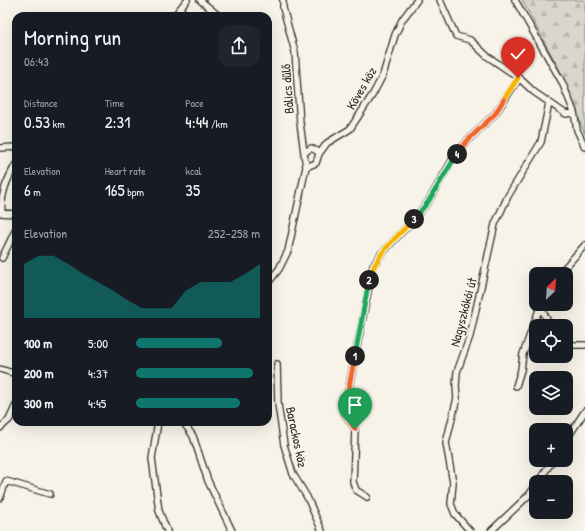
<!DOCTYPE html>
<html lang="en">
<head>
<meta charset="utf-8">
<style>
  :root { --surface:#171b24; --page:#20242c; --text:#f1f3f6; --muted:#9ea1a6; --accent:#0f766e }
  body { margin:0; font-family:"Patrick Hand",sans-serif; background:var(--page); color:var(--text); height:100vh; display:flex; flex-direction:column; font-size:15px; white-space:nowrap }
  * { box-sizing:border-box; margin:0 }
  p { font-size:13px; color:var(--muted) }
  .icon { flex:none; width:22px; height:22px; fill:none; stroke:currentColor; stroke-width:2; stroke-linecap:round; stroke-linejoin:round }
  .map { position:relative; flex:1; overflow:hidden }
  .drawer { position:absolute; left:12px; top:12px; width:260px; height:414px; display:flex; flex-direction:column; background:var(--surface); border-radius:12px; box-shadow:0 4px 16px #0002 }
  .drawer>* { flex:none }
  .needle { width:26px; rotate:25deg }
  .fabs { position:absolute; left:529px; top:267px; display:grid; gap:8px }
  .fabs a { display:grid; place-items:center; width:44px; height:44px; border-radius:8px; background:var(--surface); box-shadow:0 4px 16px #0002; font-size:20px }
  .pin { position:absolute; display:grid; place-items:center; width:34px; height:34px; color:#fff; margin:-41px -17px; border-radius:50% 50% 50% 0; rotate:-45deg; box-shadow:0 0 4px #0007 }
  .pin .icon { rotate:45deg }
  .km { position:absolute; width:20px; height:20px; margin:-10px; border-radius:50%; background:#222; color:#fff; font-size:11px; line-height:20px; text-align:center }
  .round { display:grid; place-items:center; flex:none; width:42px; height:42px; border-radius:12px; background:var(--page) }
  .overview { display:flex; align-items:center; justify-content:space-between; height:68px; padding:0 12px }
  h1 { font-size:22px; font-weight:600; line-height:30px }
  .stats { display:grid; grid-template-columns:repeat(3,1fr); gap:6px; height:68px; padding:4px 12px }
  .stats div { display:grid; align-content:center }
  .stats b { font-size:17px; font-weight:600 }
  .stats small { font-size:11px; font-weight:400 }
  .stats p { font-size:11px }
  .chart { height:112px; padding:8px 12px }
  .chart p { display:flex; justify-content:space-between }
  .chart svg { width:100%; height:72px; margin-top:4px; fill:var(--accent); opacity:.7 }
  ul { padding:0 12px; list-style:none; font-size:13px }
  li { display:grid; grid-template-columns:64px 48px 1fr; align-items:center; height:30px }
  li i { height:10px; border-radius:5px; background:var(--accent) }
  .map>svg:first-child { display:block }
</style>
</head>
<body>
<div class="map">
<svg width="585" height="531" viewBox="0 0 585 531">
  <defs>
    <pattern id="forest-firs" width="22" height="20" patternUnits="userSpaceOnUse"><rect width="22" height="20" fill="#dad6cc"/><path d="M5 1l3.5 6h-7zM16 11l3.5 6h-7z" fill="#bbb8af"/></pattern>
  </defs>
  <rect width="100%" height="100%" fill="#f7f3e8"/>
  <filter id="ink" filterUnits="userSpaceOnUse"><feTurbulence type="fractalNoise" baseFrequency=".025" numOctaves="2"/><feDisplacementMap in="SourceGraphic" scale="8" xChannelSelector="R" yChannelSelector="G"/><feConvolveMatrix kernelMatrix="1 2 1 2 8 2 1 2 1" color-interpolation-filters="sRGB"/></filter>
  <g filter="url(#ink)">
    <path fill="url(#forest-firs)" stroke="#82807c" d="M522,0H585V134L559,69Z"/>
    <g fill="none" stroke-linecap="round" stroke-linejoin="round">
      <defs>
        <path id="minor" d="M200,0L219,16
          M440,0L456,36L470,40L487,56L519,78L534,92L566,114L574,112
          M515,0L562,82L574,112L577,130L585,147
          M174,16L187,0
          M0,148L16,147
          M304,153L311,148L317,151L319,154L316,163L306,167
          M319,154L327,143L350,129L373,94L383,75L395,35L402,20L417,0
          M0,213L16,214
          M2,213C0,195 7,180 16,164
          M2,258L16,229
          M559,274L585,245
          M268,283L279,269L288,251L306,167L300,123L295,52L283,8V0
          M541,307L550,326
          M566,345H585
          M277,364L278,404L284,445L293,474L307,497L322,531
          M0,369L16,374
          M516,386L521,370L523,354L540,307
          M158,422L152,458L159,511L167,531
          M183,422L193,436L208,481L232,531
          M0,428L9,420L16,405
          M566,440L585,411
          M538,482L553,460
          M367,497L356,490L353,482L355,429L344,412L373,266L381,254L413,220L428,202L454,157L467,141L495,114L519,78
          M0,498L6,481L50,494
          M470,531L455,514L451,504L453,483L446,443L457,398L456,386L457,372L470,336L495,224L508,196L541,142L549,103
          M491,531L529,495L536,485"/>
      </defs>
      <use href="#minor" stroke="#2b2b2b" stroke-width="8"/>
      <use href="#minor" stroke="#f7f3e8" stroke-width="5.5"/>
    </g>
  </g>
  <g fill="none" stroke-linecap="round" stroke-linejoin="round" filter="url(#ink)">
    <defs>
      <path id="split-1" d="M355,356L344,412L355,429"/>
      <path id="split-2" d="M355,356L369,280"/>
      <path id="split-3" d="M369,280C376,253 396,238 414,219"/>
      <path id="split-4" d="M414,219L428,202L457,154"/>
      <path id="split-5" d="M457,154L467,141L495,114L506,96"/>
      <path id="split-6" d="M506,96L518,78"/>
    </defs>
    <use href="#split-1" stroke="#fff" stroke-width="8"/>
    <use href="#split-2" stroke="#fff" stroke-width="8"/>
    <use href="#split-3" stroke="#fff" stroke-width="8"/>
    <use href="#split-4" stroke="#fff" stroke-width="8"/>
    <use href="#split-5" stroke="#fff" stroke-width="8"/>
    <use href="#split-6" stroke="#fff" stroke-width="8"/>
    <use href="#split-1" stroke="#f0652b" stroke-width="5"/>
    <use href="#split-2" stroke="#22a559" stroke-width="5"/>
    <use href="#split-3" stroke="#f5b400" stroke-width="5"/>
    <use href="#split-4" stroke="#22a559" stroke-width="5"/>
    <use href="#split-5" stroke="#f0652b" stroke-width="5"/>
    <use href="#split-6" stroke="#f5b400" stroke-width="5"/>
  </g>
  <g text-anchor="middle" dominant-baseline="central" stroke-width="3" stroke-linejoin="round" paint-order="stroke">
    <g font-size="13" fill="#2b2b2b" stroke="#f7f3e8">
      <text transform="translate(361 88) rotate(-60)">Köves köz</text>
      <text transform="translate(287 89) rotate(-94)">Bálics dűlő</text>
      <text transform="translate(463 312) rotate(-75)">Nagyszkókói út</text>
      <text transform="translate(297 437) rotate(78)">Barackos köz</text>
    </g>
  </g>
</svg>
<div class="fabs">
<a><svg class="needle" viewBox="-14 -14 28 28"><path d="M0-13l5 13h-10z" fill="#e53935"/><path d="M0 13l5-13h-10z" fill="#9ea1a6"/></svg></a>
<a><svg class="icon" aria-label="locate" viewBox="0 0 24 24"><circle cx="12" cy="12" r="6"/><path d="M12 2v4M12 18v4M2 12h4M18 12h4"/></svg></a>
<a><svg class="icon" aria-label="layers" viewBox="0 0 24 24"><path d="M12 4l9 5-9 5-9-5zM3 14l9 5 9-5"/></svg></a>
<a>+</a>
<a>−</a>
</div>
<div class="pin" style="left:355px;top:429px;background:#1e9e55"><svg class="icon" aria-label="arrive" viewBox="0 0 24 24"><path d="M6 21V4h12l-3 4 3 4H6"/></svg></div>
<div class="pin" style="left:518px;top:78px;background:#d93025"><svg class="icon" aria-label="check" viewBox="0 0 24 24"><path d="M5 12l5 5 9-10"/></svg></div>
<b class="km" style="left:355px;top:356px">1</b>
<b class="km" style="left:369px;top:280px">2</b>
<b class="km" style="left:414px;top:219px">3</b>
<b class="km" style="left:457px;top:154px">4</b>
<section class="drawer">
<div class="overview"><div><h1>Morning run</h1><p>06:43</p></div><a class="round"><svg class="icon" aria-label="share" viewBox="0 0 24 24"><path d="M12 15V3M7 8l5-5 5 5M5 13v7h14v-7"/></svg></a></div>
<div class="stats">
<div><p>Distance</p><b>0.53<small> km</small></b></div>
<div><p>Time</p><b>2:31</b></div>
<div><p>Pace</p><b>4:44<small> /km</small></b></div>
</div>
<div class="stats">
<div><p>Elevation</p><b>6<small> m</small></b></div>
<div><p>Heart rate</p><b>165<small> bpm</small></b></div>
<div><p>kcal</p><b>35</b></div>
</div>
<div class="chart"><p><span>Elevation</span>252–258 m</p>
<svg viewBox="0 0 160 44" preserveAspectRatio="none"><path d="M0 44V11L10 6L20 6L30 11L40 17L50 22L60 27L70 33L80 38L90 38L100 38L110 27L120 22L130 22L140 22L150 17L160 11V44z"/></svg>
</div>
<ul>
<li><b>100 m</b>5:00<i style="width:69%"></i></li>
<li><b>200 m</b>4:37<i style="width:94%"></i></li>
<li><b>300 m</b>4:45<i style="width:84%"></i></li>
</ul>
</section>
</div>
</body>
</html>
